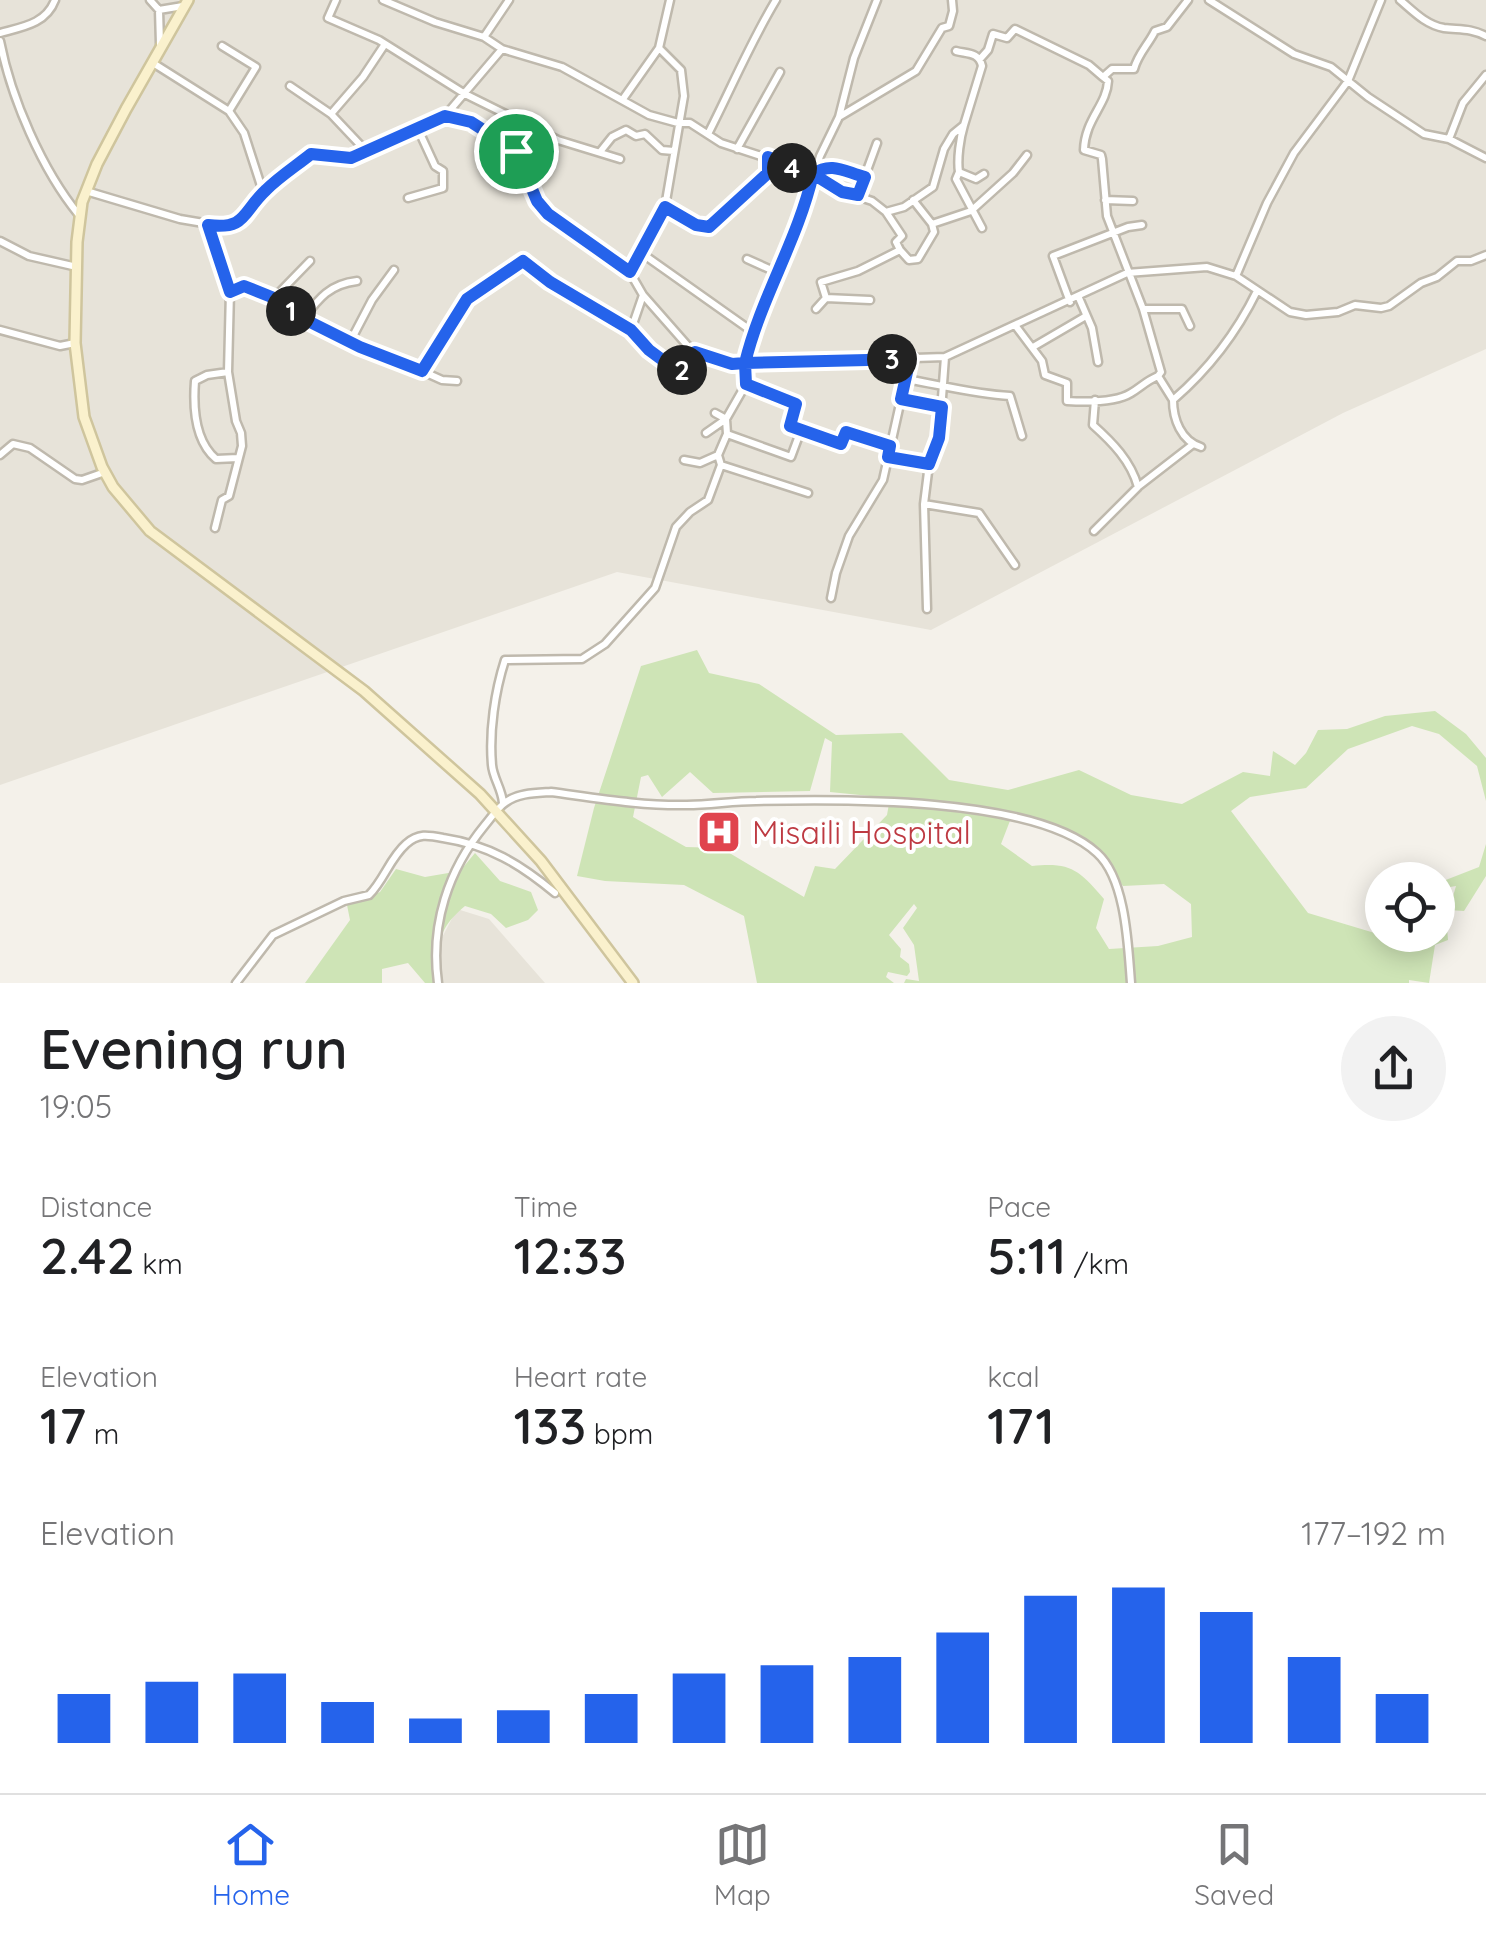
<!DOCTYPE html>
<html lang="en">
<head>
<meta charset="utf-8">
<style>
  :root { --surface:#fff; --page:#f2f2f2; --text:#202124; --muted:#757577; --line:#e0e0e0; --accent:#2563eb }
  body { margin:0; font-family:Quicksand,sans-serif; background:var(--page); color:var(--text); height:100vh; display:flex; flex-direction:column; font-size:38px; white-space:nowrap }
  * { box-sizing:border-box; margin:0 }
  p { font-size:32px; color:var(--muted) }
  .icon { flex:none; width:55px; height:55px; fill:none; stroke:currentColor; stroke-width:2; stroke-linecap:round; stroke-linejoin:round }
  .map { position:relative; height:983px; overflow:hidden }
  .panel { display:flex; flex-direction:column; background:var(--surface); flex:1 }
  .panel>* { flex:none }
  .fabs { position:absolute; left:1365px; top:862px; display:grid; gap:20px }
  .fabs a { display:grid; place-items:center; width:90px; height:90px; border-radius:50%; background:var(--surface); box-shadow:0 5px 25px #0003; font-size:50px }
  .pin { position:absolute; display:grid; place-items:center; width:85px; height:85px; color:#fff; margin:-42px; border:5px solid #fff; border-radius:50%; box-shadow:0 2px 10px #0007 }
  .km { position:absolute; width:50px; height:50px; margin:-25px; border-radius:50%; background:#222; color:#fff; font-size:28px; line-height:50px; text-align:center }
  .round { display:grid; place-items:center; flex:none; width:105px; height:105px; border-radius:52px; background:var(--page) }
  .headline { display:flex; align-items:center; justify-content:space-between; height:170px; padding:0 40px }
  h1 { font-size:55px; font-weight:600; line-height:75px }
  .figures { display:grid; grid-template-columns:repeat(3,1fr); gap:15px; height:170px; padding:10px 40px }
  .figures div { display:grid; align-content:center }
  .figures b { font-size:50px; font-weight:600 }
  .figures small { font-size:28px; font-weight:400 }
  .figures p { font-size:28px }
  .chart { height:280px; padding:20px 40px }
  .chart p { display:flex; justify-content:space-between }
  .chart svg { width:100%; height:180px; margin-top:10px; stroke:var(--accent); stroke-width:6 }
  .menu { display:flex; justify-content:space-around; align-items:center; height:140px; border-top:2px solid var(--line); background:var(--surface); font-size:28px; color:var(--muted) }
  .menu a { display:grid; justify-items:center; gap:5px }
  .menu .current { color:var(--accent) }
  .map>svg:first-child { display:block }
</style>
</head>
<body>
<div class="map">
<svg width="1486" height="983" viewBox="0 0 1486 983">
  <rect width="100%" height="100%" fill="#f4f1ea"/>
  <path fill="#e7e3d9" d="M0,0H1486V349L1343,413L931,630L617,572L0,785Z
    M457,909L489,919L545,983H443L437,947Z"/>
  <path fill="#cee4b6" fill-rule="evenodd" d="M697,650L709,673L759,684L836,735L902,733L949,780L1008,790L1079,770L1131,795L1182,804L1243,772L1270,776L1273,751L1295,765L1306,753L1318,730L1347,729L1385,716L1435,711L1466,734L1486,758V801L1477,766L1439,734L1412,726L1348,749L1306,788L1250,797L1231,811L1308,913L1398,940L1402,935H1438V922L1447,927L1448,940L1435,945L1429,983L1409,980V983H904L906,979L919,981L914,945L903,928L917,908L914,904L889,935L901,949L900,957L909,964L910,972L907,976L888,972L886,977L894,983H757L744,916L684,885L605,881L577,876L594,808L641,666ZM825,738L832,742L830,792L890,798L887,815L835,869L815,866L804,897L721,848L686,847L633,817L641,777L648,775L662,797L690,772L713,793L810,791ZM1013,813C1070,825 1090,839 1123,886L1164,884L1191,904L1192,937L1158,946L1109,949L1096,928L1104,899C1079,870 1071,862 1032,866L1001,844Z
    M1486,844V876L1464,911L1449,910L1456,886L1438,889V883L1479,867Z
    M475,853L500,881L531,892L538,910L528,920L506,928L491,914L465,906C435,931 437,947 443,983H425L408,963L382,969V983H305L350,920L347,905L380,892L396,869L425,877L460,871Z"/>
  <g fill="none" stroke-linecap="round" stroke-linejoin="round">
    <defs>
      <path id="street" d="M150,0L159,10L183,6
        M336,0L328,18L379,40L465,94L558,140L620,159
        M383,0L435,22L484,37L502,49L562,67L649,115L678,123H690L721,143L801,169L842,191L872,201L886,212L904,207L933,187L944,149L953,134L964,125L982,66C979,52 967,54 956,51
        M1209,0L1294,54L1331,67L1368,97L1424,134L1449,139L1486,158
        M1400,0C1413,11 1426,25 1444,28C1460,30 1470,28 1486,36
        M159,10L160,44
        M0,33C22,27 46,24 55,0
        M484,37L509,0
        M0,41C11,98 42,170 79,215
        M222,46L256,67L229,111
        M980,59L988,50L993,34L1007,38L1015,29L1089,65L1103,77
        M153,63L229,111L244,133L263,192
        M290,86L331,114L365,150
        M623,99L659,48
        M331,114L363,77L385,44
        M445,116L502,49
        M839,117L854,58L877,0
        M964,125C960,138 957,159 959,172L976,179L984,174
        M708,134C731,89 750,43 776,0
        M1449,139L1463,103L1486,75
        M737,149L780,72
        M600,152L612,137L626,130L636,136L645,134L662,150L674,151
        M959,172L956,179L982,228
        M815,174C833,161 846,173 865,177
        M86,191L180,219L227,227L247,217L263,192L311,154L351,158L445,116L471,122L516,151L537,201L548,214L628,269L643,295L687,345L695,352L732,364L945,357L1127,273L1207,267L1236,276L1267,203L1294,153L1348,81L1381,0
        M858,195L877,143
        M408,198L443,188V171L435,166L418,129
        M913,200L932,224
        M1105,200L1133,201
        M665,207L696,225L709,227L768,173V157
        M886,212L902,236L896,242L900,250
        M208,225L230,291L228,372L236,421L241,433L242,446L229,496L222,500L215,528
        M0,241L29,256L77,267
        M640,252L753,332
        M747,259L776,272
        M630,272L665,207L684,96L681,70L659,48L670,0
        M1236,276L1290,312L1306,315L1338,312L1355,305L1381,308L1389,306L1421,283L1437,277L1457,261H1471L1486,255
        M230,291L244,286L274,298L303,319L360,347L422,371L467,299L523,261L550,282L631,330
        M643,295L631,330L649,350L680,373L695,352
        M274,298L310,261
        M826,298L870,300
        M1079,298L1092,328L1098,362
        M1070,302L1053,256L1128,227L1142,225
        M816,309L826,298L821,282L858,271L900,250L909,260L918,259L934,232L932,224L971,211L1013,173L1027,155
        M1143,309H1182L1190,326
        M303,319C319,298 330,284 357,281
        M1015,325L1042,361L1045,375L1067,383V401C1084,402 1115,403 1131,393C1141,387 1146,381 1158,376L1173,400
        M0,330L60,346L75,343
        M350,342L372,300L394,270
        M1033,347L1086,316
        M422,371L442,380L457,381
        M228,372L207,375L195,381C193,407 195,441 216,459L238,458
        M1158,376L1161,372L1143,309L1107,216L1102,159L1101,155L1084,150C1085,119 1107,105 1108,81L1103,77L1112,69H1134C1138,54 1148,45 1155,31L1167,27L1188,0
        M906,379C941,385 974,394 1010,396L1022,436
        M746,384L796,404L791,426L841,444L846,432L890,446
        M901,399L941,407
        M706,433L726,419L715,413
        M727,434L791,457L801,430
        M1201,447C1181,441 1173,419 1173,400C1209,369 1236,334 1257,291
        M0,455L13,444L30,448L75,479L82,480L105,472
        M888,457L929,464
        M684,460L700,463L718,455
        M721,465L808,493
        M1139,486L1192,445
        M924,504L979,513L1015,565
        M1094,531L1138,487C1131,461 1112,442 1093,425L1095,400
        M831,598L836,573L849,536L883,480L910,359
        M927,609L924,504L929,464L939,438L945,357
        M503,803C502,789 493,778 492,765C489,731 495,691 505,660L582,659L605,644L655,588L676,527L690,512L708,500L721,465L718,455L727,434L726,419L746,384L745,363L753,332L776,272L800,224L820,156L839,117L916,71L942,28L949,26L953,11L952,0
        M236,983L273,935L344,901L369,895C384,880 390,858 406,844C418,833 428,835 443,838C489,845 520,864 555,893
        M438,983C430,925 448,870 485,825C491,818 498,807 506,802C518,793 536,793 551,792C596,798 642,806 687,805C710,805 733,801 756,801C839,799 1035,796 1097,853C1126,879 1128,946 1131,983"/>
      <path id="secondary" d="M188,0L126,109L97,164L82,202L77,242L75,343L84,417L102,467L113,487L150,531L364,691L480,794L541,861L633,983"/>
    </defs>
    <use href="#street" stroke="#bfb9ad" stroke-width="11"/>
    <use href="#secondary" stroke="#cfc59d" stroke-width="14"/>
    <use href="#street" stroke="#fff" stroke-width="6"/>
    <use href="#secondary" stroke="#faf1cd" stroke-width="9"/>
  </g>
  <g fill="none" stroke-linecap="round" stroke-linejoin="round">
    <defs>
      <path id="route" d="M516,151L471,122L445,116L351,158L311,154C296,166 279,177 266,190C242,212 247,230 208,225L230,292L244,286L274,298L304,319L360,347L422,371L467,299L523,261L550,282L631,330L649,350L680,373L695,352L732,364L745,363L746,384L796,404L790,426L841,444L846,432L890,446L888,457L929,464L939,438L942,407L901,399L910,359L745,363C761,297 798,240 813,174C832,161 845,172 865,177L858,195L842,192L813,174L768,157V173L709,227L696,225L665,207L630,272L548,214L537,201L516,151"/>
    </defs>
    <use href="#route" stroke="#fff" stroke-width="20"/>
    <use href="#route" stroke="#2563eb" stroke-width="12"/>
  </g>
  <defs>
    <symbol id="hospital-square" viewBox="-11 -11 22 22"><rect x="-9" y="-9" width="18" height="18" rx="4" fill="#e0444e" stroke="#fff"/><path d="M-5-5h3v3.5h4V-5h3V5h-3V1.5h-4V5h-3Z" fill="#fff"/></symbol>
  </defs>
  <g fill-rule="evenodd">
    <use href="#hospital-square" x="694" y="807" width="50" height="50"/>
  </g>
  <g text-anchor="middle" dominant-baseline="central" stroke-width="8" stroke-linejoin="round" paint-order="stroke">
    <g font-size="32" fill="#be3a42" stroke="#fff" text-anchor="start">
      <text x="752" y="832">Misaili Hospital</text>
    </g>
  </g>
</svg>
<div class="fabs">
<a><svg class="icon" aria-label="locate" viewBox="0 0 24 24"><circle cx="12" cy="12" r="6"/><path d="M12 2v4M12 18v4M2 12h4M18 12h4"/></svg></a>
</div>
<div class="pin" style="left:516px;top:151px;background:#1e9e55"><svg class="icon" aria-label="arrive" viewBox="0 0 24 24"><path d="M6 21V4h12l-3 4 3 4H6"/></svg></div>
<b class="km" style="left:291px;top:311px">1</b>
<b class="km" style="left:682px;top:370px">2</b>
<b class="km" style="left:892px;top:359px">3</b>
<b class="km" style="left:792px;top:168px">4</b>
</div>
<section class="panel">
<div class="headline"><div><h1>Evening run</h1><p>19:05</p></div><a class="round"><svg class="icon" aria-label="share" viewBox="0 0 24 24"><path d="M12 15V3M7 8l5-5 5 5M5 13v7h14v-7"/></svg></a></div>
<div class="figures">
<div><p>Distance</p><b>2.42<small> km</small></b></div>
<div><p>Time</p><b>12:33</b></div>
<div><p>Pace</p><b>5:11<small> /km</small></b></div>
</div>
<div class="figures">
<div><p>Elevation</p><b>17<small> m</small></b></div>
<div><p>Heart rate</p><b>133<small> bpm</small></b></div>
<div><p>kcal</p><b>171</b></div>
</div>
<div class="chart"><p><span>Elevation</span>177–192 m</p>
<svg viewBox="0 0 160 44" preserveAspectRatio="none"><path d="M5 44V32M15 44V29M25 44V27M35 44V34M45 44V38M55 44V36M65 44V32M75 44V27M85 44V25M95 44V23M105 44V17M115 44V8M125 44V6M135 44V12M145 44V23M155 44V32"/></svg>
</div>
</section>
<nav class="menu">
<a class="current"><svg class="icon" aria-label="home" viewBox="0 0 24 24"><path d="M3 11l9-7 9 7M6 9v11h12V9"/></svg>Home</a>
<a><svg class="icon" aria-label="map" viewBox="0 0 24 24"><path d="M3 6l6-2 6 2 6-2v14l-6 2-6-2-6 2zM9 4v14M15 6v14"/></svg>Map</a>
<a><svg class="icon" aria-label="saved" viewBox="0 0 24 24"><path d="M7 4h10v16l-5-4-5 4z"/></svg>Saved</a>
</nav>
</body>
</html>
